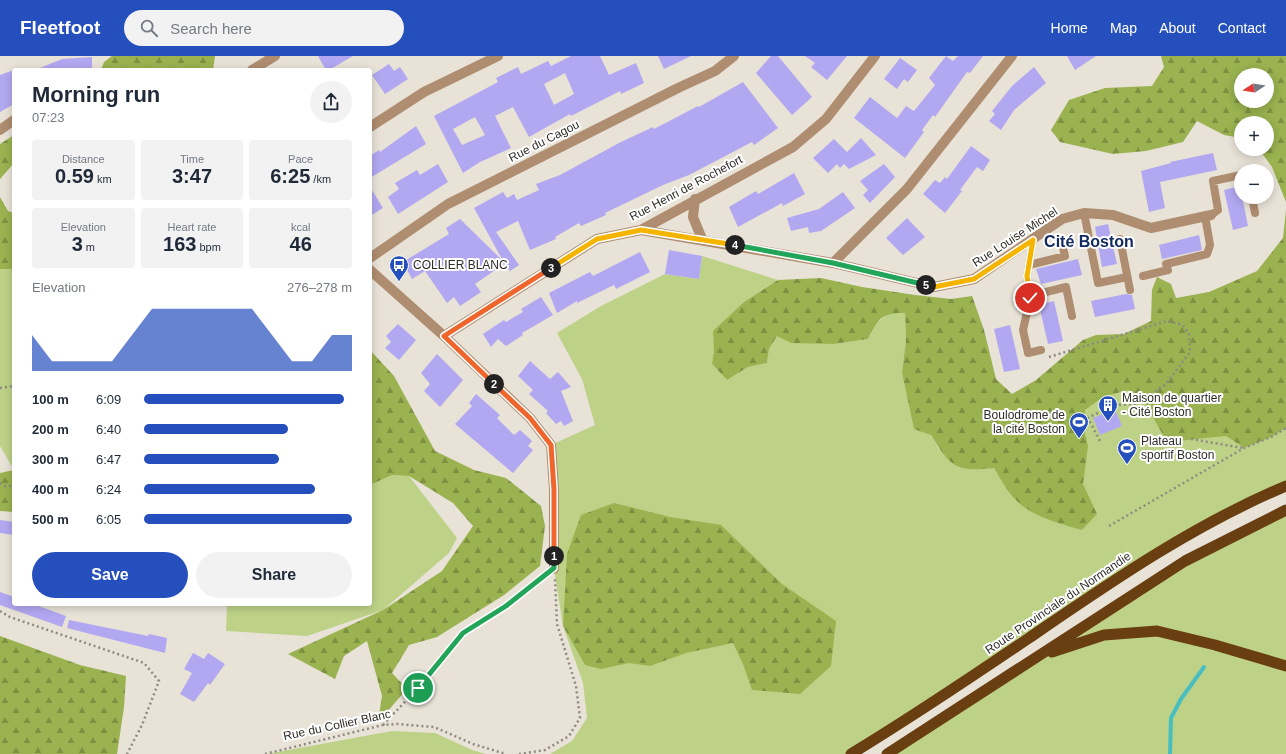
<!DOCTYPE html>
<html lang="en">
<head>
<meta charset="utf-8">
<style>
  :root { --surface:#fff; --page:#f2f2f3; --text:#1f2937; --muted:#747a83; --accent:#244fbd }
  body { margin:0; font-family:Helvetica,sans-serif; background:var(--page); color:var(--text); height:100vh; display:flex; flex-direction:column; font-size:15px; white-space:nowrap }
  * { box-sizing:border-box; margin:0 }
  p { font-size:13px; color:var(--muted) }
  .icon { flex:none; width:22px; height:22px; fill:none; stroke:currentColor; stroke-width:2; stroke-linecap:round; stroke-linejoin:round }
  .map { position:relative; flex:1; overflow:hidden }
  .side { position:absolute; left:12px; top:12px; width:360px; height:538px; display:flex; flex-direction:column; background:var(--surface); border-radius:4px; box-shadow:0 2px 10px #0003 }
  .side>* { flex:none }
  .needle { width:26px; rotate:258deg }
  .tools { position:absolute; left:1234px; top:12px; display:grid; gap:8px }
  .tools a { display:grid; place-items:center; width:40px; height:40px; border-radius:50%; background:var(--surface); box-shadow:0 2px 10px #0003; font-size:20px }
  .pin { position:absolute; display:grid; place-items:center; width:34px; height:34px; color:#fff; margin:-17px; border:2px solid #fff; border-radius:50%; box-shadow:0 1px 4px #0007 }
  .km { position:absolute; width:20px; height:20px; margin:-10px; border-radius:50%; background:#222; color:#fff; font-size:11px; line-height:20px; text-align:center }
  .round { display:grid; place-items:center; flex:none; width:42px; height:42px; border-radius:21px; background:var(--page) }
  .head { display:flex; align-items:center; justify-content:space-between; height:68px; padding:0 20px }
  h1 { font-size:22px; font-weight:600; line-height:30px }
  .metrics { display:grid; grid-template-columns:repeat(3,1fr); gap:6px; height:68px; padding:4px 20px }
  .metrics div { display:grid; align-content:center; border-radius:4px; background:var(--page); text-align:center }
  .metrics b { font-size:20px; font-weight:600 }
  .metrics small { font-size:11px; font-weight:400 }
  .metrics p { font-size:11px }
  .chart { height:112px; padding:8px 20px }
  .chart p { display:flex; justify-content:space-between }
  .chart svg { width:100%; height:72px; margin-top:4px; fill:var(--accent); opacity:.7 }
  .primary-button { display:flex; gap:8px; margin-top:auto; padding:8px 20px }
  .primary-button a { flex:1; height:46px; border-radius:24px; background:var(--accent); color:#fff; font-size:16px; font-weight:600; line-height:46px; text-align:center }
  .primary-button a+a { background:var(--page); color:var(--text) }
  ul { padding:0 20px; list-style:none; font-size:13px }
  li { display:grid; grid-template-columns:64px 48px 1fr; align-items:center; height:30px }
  li i { height:10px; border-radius:5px; background:var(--accent) }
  header { display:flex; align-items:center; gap:24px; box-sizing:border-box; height:56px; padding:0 20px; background:var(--accent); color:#fff }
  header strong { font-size:19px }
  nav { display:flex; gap:22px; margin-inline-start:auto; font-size:14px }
  .search { width:280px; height:36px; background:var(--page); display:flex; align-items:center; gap:10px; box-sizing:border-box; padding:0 14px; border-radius:22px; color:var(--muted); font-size:15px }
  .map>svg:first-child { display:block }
</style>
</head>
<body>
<header>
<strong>Fleetfoot</strong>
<div class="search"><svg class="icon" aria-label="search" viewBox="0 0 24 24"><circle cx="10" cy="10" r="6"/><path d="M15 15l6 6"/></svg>Search here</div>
<nav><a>Home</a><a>Map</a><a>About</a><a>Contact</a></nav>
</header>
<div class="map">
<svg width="1286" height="698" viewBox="0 0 1286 698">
  <defs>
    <pattern id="forest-firs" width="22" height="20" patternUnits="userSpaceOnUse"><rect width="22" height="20" fill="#9ab24f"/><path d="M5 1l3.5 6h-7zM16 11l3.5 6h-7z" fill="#7e9142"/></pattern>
  </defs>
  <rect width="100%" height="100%" fill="#e8e2d7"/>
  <path fill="#bdd287" d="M702,200L778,224L744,246L714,275V294L712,308L727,324L748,311L767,307L769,293L777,280L834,288L868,283L875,268L891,256L905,257L906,285L902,316L931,379L939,393L980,413L994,412C1015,444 1026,458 1064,469L1041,347L1133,330L1226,380L1244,392L1268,382L1286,371V430L1225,459L851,698H550L572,685L587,662L583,627L563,570L554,513L551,389L595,369L582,323L557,277L601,250L665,218L699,223Z
    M0,213H14V414L0,390Z
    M392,419L409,420L457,482L449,497L383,554L307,580L226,575L227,548H370V429Z
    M1286,454V698H887L1124,543Z
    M392,675L435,677L472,694L486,698H267Z"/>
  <path fill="url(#forest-firs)" fill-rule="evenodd" d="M112,0H215L213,14H101L104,6Z
    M1161,0H1286V146L1272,111L1259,93H1267V67H1241V82L1224,79L1197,65L1183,86L1146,95L1113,98L1060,86L1051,74L1069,44L1105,32L1152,30L1164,11ZM1241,19H1267V45H1241Z
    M14,79V107L0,123V88Z
    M0,141L8,155L14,157V213H0Z
    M1286,154V372L1271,381L1244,392L1226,380L1167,386L1146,349L1128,334L1103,341L1085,354L1084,373L1088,390L1083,428L1097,458L1082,474C1057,467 1031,461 1013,441C1006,433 1000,422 994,412C984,413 967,415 957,410C947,406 936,387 931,379L914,373L902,316L906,285L905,257C882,256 877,264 868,283L834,288L791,287L777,280L769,293L767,307L748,311L727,324L712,308L714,294L713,275L744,246L778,224L821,222L862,231L915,239L951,243L972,240L984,274L996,323L1012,338L1036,324L1083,284L1096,279L1124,278L1151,265L1152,234L1157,221L1171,228L1176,242L1209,236L1257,215L1283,182Z
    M370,294L394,320L435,395L474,414L506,422L541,450L545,470L540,510L504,539L437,581L409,589L392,617L407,633L378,666L382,640L367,585L344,600L335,623L288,598L383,554L442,515L473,470L453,447L409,420L392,419L370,429Z
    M14,414V456L0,455V417Z
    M614,447L670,461L721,469L782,528L836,565L831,610L800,638L752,634L743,608L733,587L686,597L650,610L629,607L601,613L585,609L563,570L567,498L581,459Z
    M0,580L80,609L126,620L124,651L117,698H0Z"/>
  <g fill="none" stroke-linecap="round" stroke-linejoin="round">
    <path stroke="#49bec1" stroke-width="4" d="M1170,698L1171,662L1181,643L1204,611"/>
  </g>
  <path fill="#b2a8f1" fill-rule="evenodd" d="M318,0H353L329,14H326Z
    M571,0H600L609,19L636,7L644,27L621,38L620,35L571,60L570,58L529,81L513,51L495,60L511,92L480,106L463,117L434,60L498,26L496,22L518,11L521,18L548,5L551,10ZM565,17L574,38L554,49L544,28ZM475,61L485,79L462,89L453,73Z
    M658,0H691L664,13Z
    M771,0H778L812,41L792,59L756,17Z
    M805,0H847L827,24L811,11L815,7Z
    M946,0L953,5L958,0H983L970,17L967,16L935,61L933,59L922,74L924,76L905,102L854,62L870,41L897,62L906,50L914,55L935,29L929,22Z
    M1067,0H1096L1075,14Z
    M92,1V14H35L62,3Z
    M900,2L917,14L908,26L904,23L897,33L884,23Z
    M389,8L394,15L400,11L408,23L385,38L372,19Z
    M1034,11L1046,27L1014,54L1001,74L989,65L995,58L992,55L1012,30Z
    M14,14V48L0,56V19Z
    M743,26L778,72L754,89L752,86L689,119L663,129L605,157L606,159L581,170L579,167L555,181L556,183L530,194L518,165L496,176L519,209L510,215L504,208L475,228L481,236L460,250L454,241L447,247L425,215L412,223L403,206L449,178L446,172L460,163L503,205L474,152L503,136L507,142L514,138L517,144L539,134L536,128L560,119L619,87L653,71L654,73L698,50L699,51Z
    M416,70L426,88L370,122V100L379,94L380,96Z
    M861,82L876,99L849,113L844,108L840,112L837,108L828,117L813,102L834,83L847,96Z
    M971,90L990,104L983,115L977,111L960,134L962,135L945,157L923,138L935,124L940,127L945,121L947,123Z
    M1213,97L1217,114L1160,126L1165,152L1149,156L1141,115L1171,107L1170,106Z
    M438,108L448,126L398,158L388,141L399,133L395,127L417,114L420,119Z
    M884,108L895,121L870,147L863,139L868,134L860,125Z
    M794,117L805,138L783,150L782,147L738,171L729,151L756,135L758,138Z
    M1240,130L1248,170L1233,174L1224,134Z
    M370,131L383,152L370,160Z
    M843,136L855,152L821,175L809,177L808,171L791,175L787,162L819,153Z
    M907,162L925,181L903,199L886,182Z
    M1108,168L1117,208L1102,211L1095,171Z
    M1199,179L1202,194L1162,203L1159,189Z
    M669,194L702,200L699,223L665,218Z
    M640,196L650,216L616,233L614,229L577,247V245L557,257L549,237L590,216L593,220Z
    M1078,203L1082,219L1041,228L1036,213Z
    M1126,238L1132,239L1135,253L1095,261L1091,245Z
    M541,241L553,259L522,277L523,279L506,290L498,283L491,291L483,278L504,264L506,266L523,256L521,253Z
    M1054,245L1063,285L1048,288L1039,249Z
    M398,268L416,284L399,304L385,292L391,286L386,280Z
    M1010,269L1020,313L1004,316L994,273Z
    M437,298L463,324L440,351L424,335L430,328L421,317Z
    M530,305L550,323L558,316L571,331L561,335L573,365L564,370L561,365L556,368L546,357L548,355L529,338L533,334L518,320Z
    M476,338L500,359L497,362L514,379L520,374L532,385L528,390L533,394L513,417L455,368L472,350L469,347Z
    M1115,353L1122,370L1100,379L1093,362Z
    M0,464L14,466V479L0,477Z
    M0,536L14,541V548H33L66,560L62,571L0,549Z
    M69,564L148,580L149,578L167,582L165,597L67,572Z
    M193,597L204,603L208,597L225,608L210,629L208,627L194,646L180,638L192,617L184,613Z"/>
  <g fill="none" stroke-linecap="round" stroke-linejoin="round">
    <path stroke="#8e8a82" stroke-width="2.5" stroke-dasharray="2 3" stroke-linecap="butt" d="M1049,301L1167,265L1183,269L1189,278L1190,296L1166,328L1137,348L1113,349L1088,362L1101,387
      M0,332L14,330
      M1191,383L1243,392
      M0,427L5,430H14
      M1109,470L1244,392L1271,381L1286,372
      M0,555L10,561L144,607L159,625L142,669L127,698
      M383,669L418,632L463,577L506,550L546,519
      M265,698L383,669L397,668L434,671L473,688L506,698
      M519,698L545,694L569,680L580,662L576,630L557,568L555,523"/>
    <path stroke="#af8d70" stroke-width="8" d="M1252,141L1255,157
      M1084,157L1098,227L1127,221
      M1211,159L1218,154L1213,125L1241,119
      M1120,183L1130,234
      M1033,184L1027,220L1030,243L1023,274L1028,297L1041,294
      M1029,209L1065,200L1063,192
      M1143,220L1168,214L1166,208L1207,198L1210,189L1205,160
      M1030,240L1066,231L1072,260"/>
    <path stroke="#af8d70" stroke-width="10" d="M252,14L275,0
      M370,71L424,36L498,0
      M0,74L14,64
      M695,143L693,161L702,183
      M641,174L833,207L907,133L1012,0
      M370,202L448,148L678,32L715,15L734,0
      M833,207L934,231L974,223L1062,163L1084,157L1113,159L1151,172L1211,159
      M370,214L444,280L530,362L551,389L554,434V513
      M444,280L597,183L641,174L793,91L826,63L875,0"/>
    <path stroke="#693e11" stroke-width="11" d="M1052,596L1104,579L1157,575L1215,589L1286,610
      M851,698C912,661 970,622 1029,582C1111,526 1193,469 1286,430
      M887,698L1185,505L1286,454"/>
  </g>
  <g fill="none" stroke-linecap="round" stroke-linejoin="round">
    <defs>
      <path id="split-1" d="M418,632L463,577L506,550L554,512V500"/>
      <path id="split-2" d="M494,328L530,362L551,389L554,434V500"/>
      <path id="split-3" d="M494,328L444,280L551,212"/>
      <path id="split-4" d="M551,212L597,183L641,174L735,189"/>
      <path id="split-5" d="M735,189L833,207L926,229"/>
      <path id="split-6" d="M926,229L934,231L974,223L1033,184L1027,220L1030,242"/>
    </defs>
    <use href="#split-1" stroke="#fff" stroke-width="8"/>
    <use href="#split-2" stroke="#fff" stroke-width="8"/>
    <use href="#split-3" stroke="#fff" stroke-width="8"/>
    <use href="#split-4" stroke="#fff" stroke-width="8"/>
    <use href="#split-5" stroke="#fff" stroke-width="8"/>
    <use href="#split-6" stroke="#fff" stroke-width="8"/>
    <use href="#split-1" stroke="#22a559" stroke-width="5"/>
    <use href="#split-2" stroke="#f0652b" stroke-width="5"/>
    <use href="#split-3" stroke="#f0652b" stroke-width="5"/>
    <use href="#split-4" stroke="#f5b400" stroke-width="5"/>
    <use href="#split-5" stroke="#22a559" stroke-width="5"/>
    <use href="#split-6" stroke="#f5b400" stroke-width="5"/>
  </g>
  <defs>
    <symbol id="bus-pin" viewBox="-11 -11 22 30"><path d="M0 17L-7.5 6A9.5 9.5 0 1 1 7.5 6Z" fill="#244fbd" stroke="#fff"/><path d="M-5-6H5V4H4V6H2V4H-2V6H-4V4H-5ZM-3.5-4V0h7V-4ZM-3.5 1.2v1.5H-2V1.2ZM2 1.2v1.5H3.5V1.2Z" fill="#fff"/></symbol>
    <symbol id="building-pin" viewBox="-11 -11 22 30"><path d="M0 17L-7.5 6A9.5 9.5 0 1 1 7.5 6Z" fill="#244fbd" stroke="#fff"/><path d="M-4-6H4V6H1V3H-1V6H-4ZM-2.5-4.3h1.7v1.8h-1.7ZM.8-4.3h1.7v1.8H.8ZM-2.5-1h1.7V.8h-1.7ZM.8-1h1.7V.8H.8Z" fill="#fff"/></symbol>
    <symbol id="stadium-pin" viewBox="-11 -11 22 30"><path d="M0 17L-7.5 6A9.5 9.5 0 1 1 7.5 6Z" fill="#244fbd" stroke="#fff"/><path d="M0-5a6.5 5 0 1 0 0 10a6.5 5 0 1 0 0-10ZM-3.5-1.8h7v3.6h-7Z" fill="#fff"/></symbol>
  </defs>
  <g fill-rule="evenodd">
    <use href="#bus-pin" x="388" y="198" width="22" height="30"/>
    <use href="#building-pin" x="1097" y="338" width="22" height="30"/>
    <use href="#stadium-pin" x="1068" y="355" width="22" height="30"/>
    <use href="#stadium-pin" x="1116" y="381" width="22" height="30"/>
  </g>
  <g text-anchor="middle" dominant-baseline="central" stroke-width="4" stroke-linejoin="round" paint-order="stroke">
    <g font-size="12" fill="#2f2d29" stroke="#fff">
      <text transform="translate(544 85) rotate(-27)">Rue du Cagou</text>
      <text transform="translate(686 132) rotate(-28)">Rue Henri de Rochefort</text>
      <text transform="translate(1015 181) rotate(-33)">Rue Louise Michel</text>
      <text transform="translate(1058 547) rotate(-34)">Route Provinciale du Normandie</text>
      <text transform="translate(337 669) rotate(-12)">Rue du Collier Blanc</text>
    </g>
    <g font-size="12" fill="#2f2d29" stroke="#fff" text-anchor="start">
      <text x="413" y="209">COLLIER BLANC</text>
      <text x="1122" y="342">Maison de quartier<tspan x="1122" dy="14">- Cité Boston</tspan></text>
      <text x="1065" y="359" text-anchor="end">Boulodrome de<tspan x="1065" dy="14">la cité Boston</tspan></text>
      <text x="1141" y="385">Plateau<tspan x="1141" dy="14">sportif Boston</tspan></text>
    </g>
    <g font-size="16" font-weight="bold" fill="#142b61" stroke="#fff">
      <text x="1089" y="185">Cité Boston</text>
    </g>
  </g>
</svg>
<div class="tools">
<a><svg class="needle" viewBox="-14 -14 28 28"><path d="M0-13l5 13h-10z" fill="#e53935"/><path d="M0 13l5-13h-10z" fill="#747a83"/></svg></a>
<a>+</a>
<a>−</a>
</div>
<div class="pin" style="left:418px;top:632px;background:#1e9e55"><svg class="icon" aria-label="arrive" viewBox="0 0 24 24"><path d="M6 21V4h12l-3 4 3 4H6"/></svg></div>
<div class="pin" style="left:1030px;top:242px;background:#d93025"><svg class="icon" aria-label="check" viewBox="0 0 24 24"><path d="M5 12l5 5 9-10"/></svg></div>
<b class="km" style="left:554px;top:500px">1</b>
<b class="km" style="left:494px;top:328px">2</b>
<b class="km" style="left:551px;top:212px">3</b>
<b class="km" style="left:735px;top:189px">4</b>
<b class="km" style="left:926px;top:229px">5</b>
<section class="side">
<div class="head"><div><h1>Morning run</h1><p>07:23</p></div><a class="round"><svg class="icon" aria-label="share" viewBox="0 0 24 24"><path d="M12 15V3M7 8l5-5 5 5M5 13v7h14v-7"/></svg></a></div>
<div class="metrics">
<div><p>Distance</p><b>0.59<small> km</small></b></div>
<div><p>Time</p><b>3:47</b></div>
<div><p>Pace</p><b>6:25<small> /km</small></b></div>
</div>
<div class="metrics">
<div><p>Elevation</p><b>3<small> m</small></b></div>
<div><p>Heart rate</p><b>163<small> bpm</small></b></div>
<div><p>kcal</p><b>46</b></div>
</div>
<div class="chart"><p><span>Elevation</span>276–278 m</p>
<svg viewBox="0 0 160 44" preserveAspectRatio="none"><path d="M0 44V22L10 38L20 38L30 38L40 38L50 22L60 6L70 6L80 6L90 6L100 6L110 6L120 22L130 38L140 38L150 22L160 22V44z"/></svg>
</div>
<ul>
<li><b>100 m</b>6:09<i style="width:96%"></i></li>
<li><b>200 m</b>6:40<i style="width:69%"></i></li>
<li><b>300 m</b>6:47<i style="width:65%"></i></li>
<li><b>400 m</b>6:24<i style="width:82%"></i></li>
<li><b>500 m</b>6:05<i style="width:100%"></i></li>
</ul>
<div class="primary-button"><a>Save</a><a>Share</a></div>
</section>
</div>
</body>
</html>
